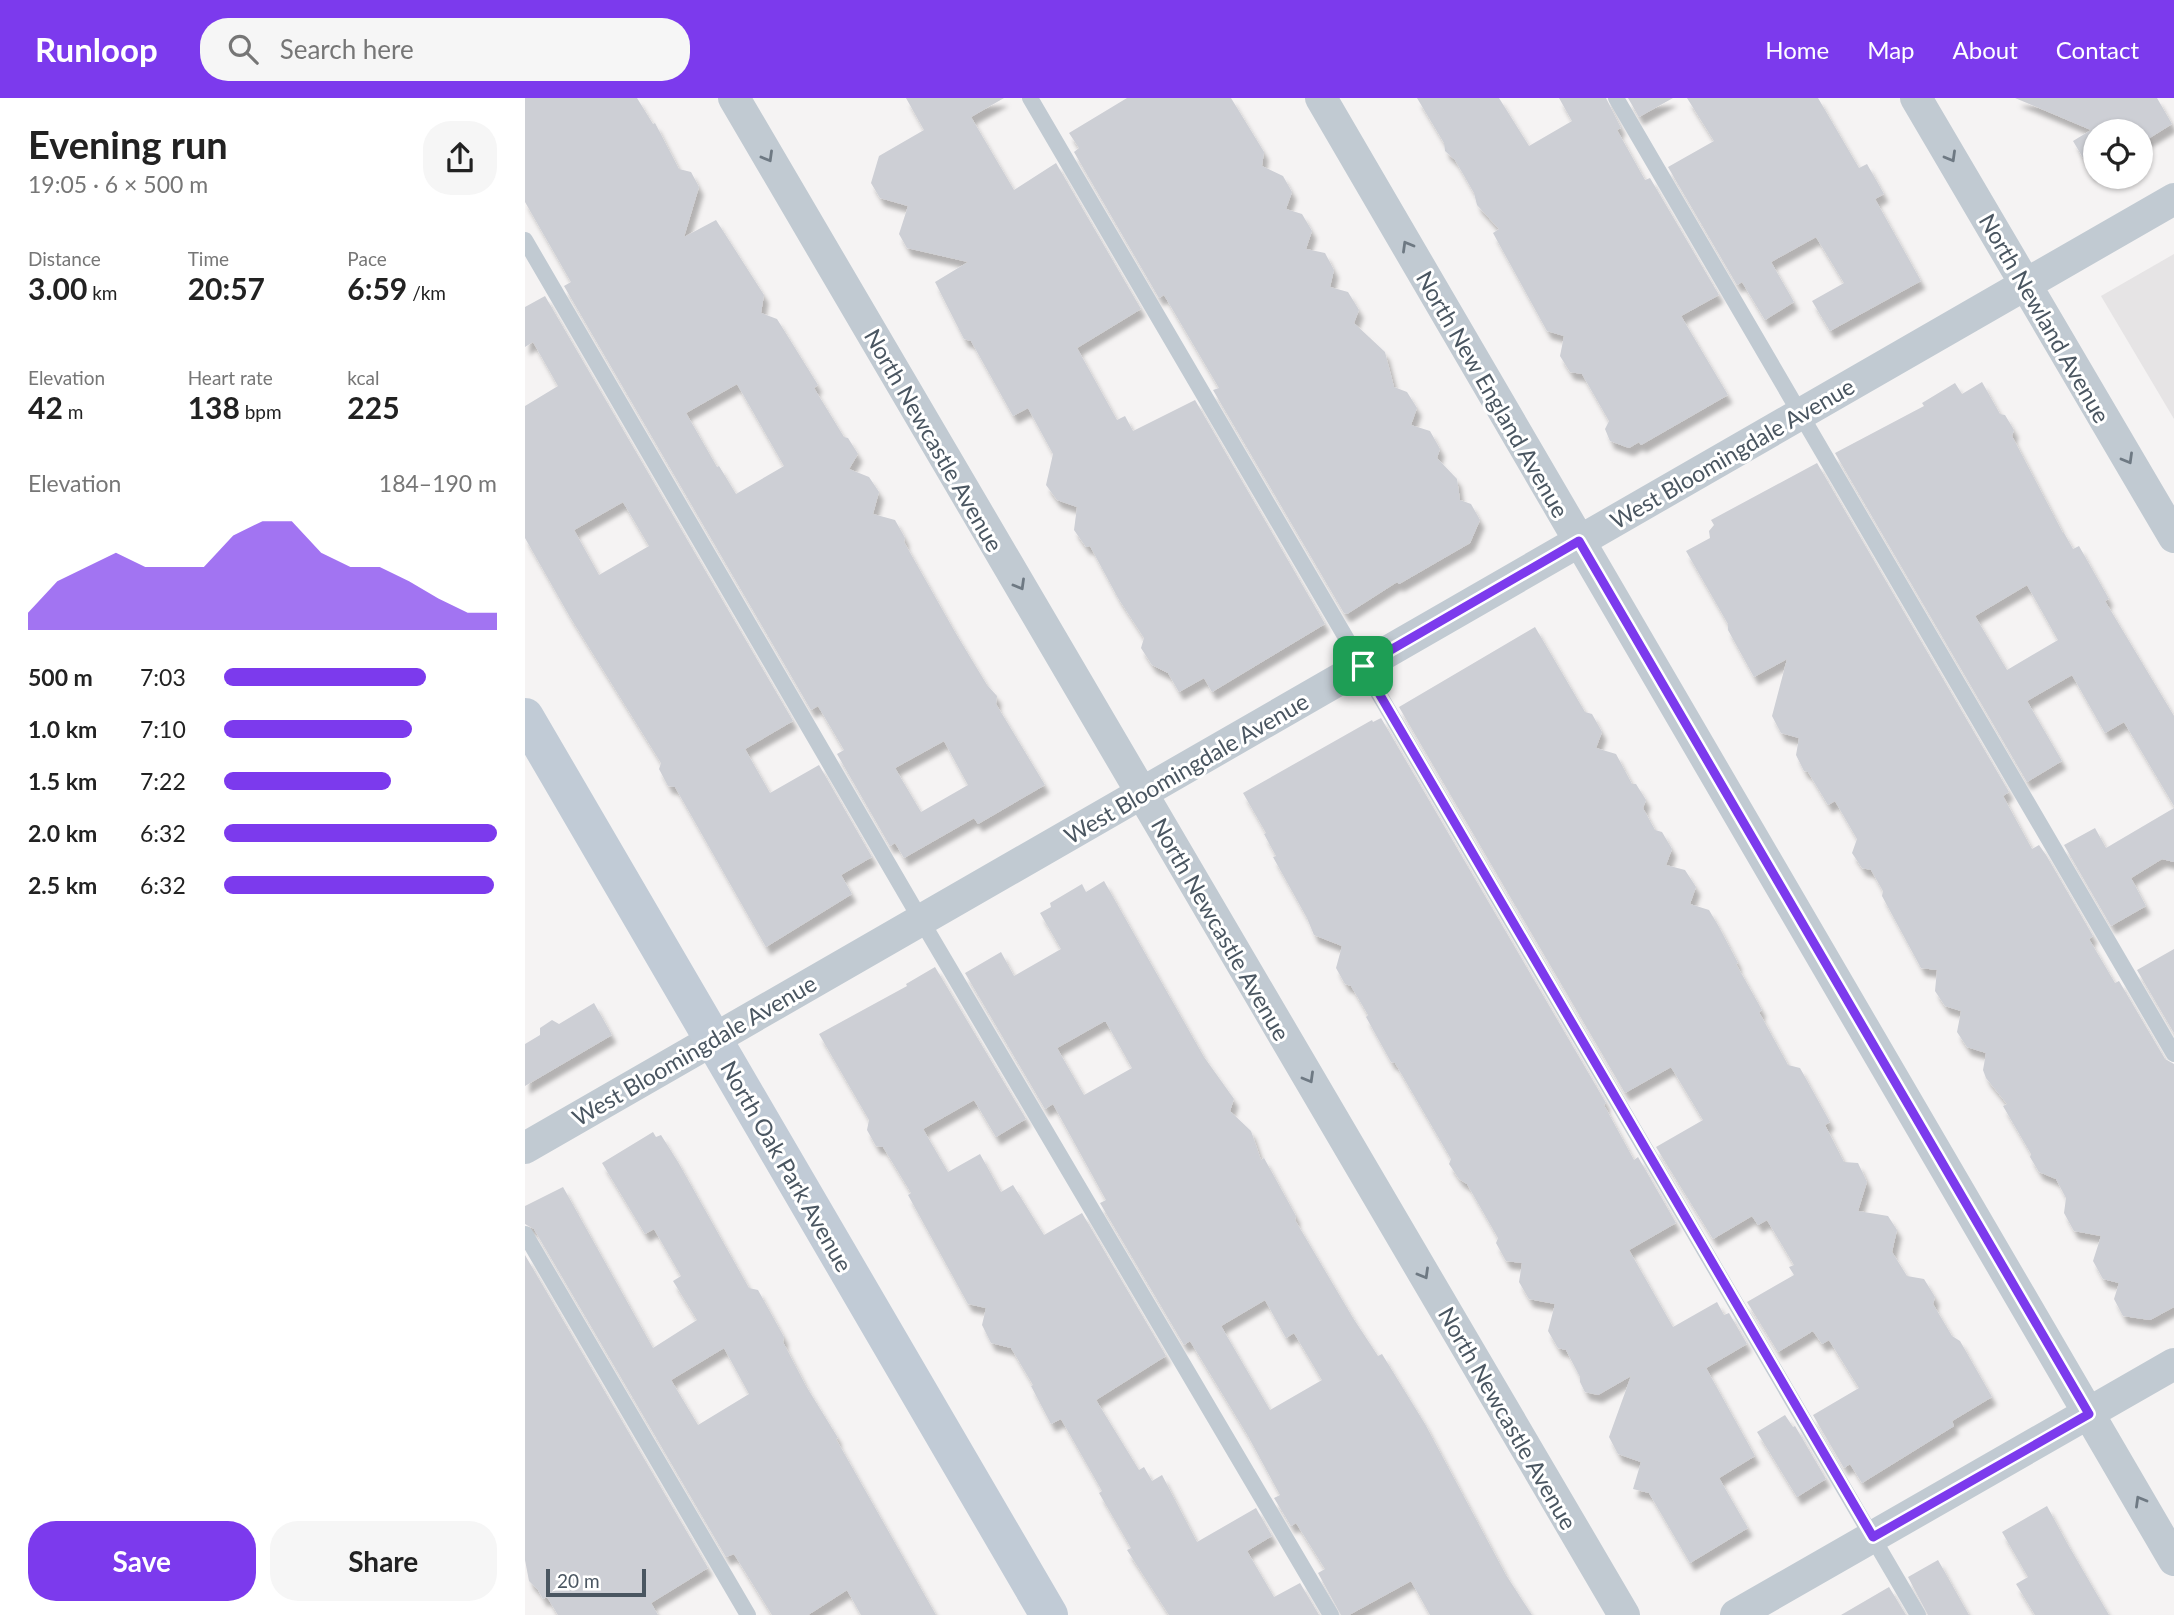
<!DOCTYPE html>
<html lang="en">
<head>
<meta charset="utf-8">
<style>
  :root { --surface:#fff; --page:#f6f6f6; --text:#222; --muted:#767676; --accent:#7c3aed }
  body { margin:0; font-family:Lato,sans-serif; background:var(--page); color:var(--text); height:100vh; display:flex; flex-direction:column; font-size:26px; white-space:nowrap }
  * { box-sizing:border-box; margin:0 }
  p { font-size:23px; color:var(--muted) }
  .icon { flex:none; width:38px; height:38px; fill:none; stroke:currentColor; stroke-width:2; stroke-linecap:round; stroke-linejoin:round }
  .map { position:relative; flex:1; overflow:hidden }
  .details { display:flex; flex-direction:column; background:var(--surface); width:525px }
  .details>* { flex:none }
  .controls { position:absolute; left:1558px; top:21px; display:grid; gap:14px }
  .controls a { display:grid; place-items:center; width:70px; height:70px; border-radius:50%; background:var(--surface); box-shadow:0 2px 5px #0004; font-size:35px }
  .scale { position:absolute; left:21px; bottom:18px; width:100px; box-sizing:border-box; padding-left:7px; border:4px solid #4a5661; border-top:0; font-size:19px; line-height:24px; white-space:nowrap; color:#4a5661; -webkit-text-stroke:5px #fff; paint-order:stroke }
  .pin { position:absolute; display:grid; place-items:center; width:60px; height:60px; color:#fff; margin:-30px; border-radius:14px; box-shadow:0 4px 10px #0006 }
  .round { display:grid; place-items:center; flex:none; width:74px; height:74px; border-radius:28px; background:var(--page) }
  .headline { display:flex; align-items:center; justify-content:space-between; height:119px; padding:0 28px }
  h1 { font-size:38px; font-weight:700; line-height:52px }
  .figures { display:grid; grid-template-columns:repeat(3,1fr); gap:10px; height:119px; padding:7px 28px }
  .figures div { display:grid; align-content:center }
  .figures b { font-size:30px; font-weight:700 }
  .figures small { font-size:19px; font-weight:400 }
  .figures p { font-size:19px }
  .chart { height:196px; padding:14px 28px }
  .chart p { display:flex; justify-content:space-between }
  .chart svg { width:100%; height:126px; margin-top:7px; fill:var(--accent); opacity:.7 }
  .primary-button { display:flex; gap:14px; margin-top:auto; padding:14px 28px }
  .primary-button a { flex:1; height:80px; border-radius:28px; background:var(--accent); color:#fff; font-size:28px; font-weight:700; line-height:80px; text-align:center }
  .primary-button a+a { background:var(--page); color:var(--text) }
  ul { padding:0 28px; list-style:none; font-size:23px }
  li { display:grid; grid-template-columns:112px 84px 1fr; align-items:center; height:52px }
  li i { height:18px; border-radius:9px; background:var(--accent) }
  header { display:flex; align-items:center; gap:42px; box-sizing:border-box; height:98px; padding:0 35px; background:var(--accent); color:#fff }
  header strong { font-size:33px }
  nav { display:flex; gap:38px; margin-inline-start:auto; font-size:24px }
  .search { width:490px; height:63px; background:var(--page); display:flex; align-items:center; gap:18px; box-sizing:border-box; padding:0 24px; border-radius:28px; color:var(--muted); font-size:26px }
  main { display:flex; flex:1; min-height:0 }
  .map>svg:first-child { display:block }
</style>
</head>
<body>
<header>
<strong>Runloop</strong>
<div class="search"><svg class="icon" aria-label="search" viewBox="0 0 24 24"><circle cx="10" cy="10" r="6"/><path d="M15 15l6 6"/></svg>Search here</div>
<nav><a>Home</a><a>Map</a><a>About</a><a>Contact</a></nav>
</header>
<main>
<section class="details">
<div class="headline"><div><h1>Evening run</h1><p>19:05 · 6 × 500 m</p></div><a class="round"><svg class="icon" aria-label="share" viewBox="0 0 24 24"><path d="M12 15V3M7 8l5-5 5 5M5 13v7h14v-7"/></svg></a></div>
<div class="figures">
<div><p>Distance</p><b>3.00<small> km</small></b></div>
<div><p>Time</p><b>20:57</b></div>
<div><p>Pace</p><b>6:59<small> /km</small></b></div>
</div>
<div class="figures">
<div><p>Elevation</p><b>42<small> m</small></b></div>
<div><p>Heart rate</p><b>138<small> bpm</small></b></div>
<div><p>kcal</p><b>225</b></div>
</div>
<div class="chart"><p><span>Elevation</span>184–190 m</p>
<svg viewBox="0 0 160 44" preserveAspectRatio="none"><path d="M0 44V38L10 27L20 22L30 17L40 22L50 22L60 22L70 11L80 6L90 6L100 17L110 22L120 22L130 27L140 33L150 38L160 38V44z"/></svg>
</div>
<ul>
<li><b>500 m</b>7:03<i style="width:74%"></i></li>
<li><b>1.0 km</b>7:10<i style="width:69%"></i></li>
<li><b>1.5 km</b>7:22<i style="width:61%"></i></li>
<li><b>2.0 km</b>6:32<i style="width:100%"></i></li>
<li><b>2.5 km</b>6:32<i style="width:99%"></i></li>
</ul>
<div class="primary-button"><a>Save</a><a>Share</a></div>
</section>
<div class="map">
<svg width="1649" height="1517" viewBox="0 0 1649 1517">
  <defs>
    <filter id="shadow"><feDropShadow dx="4.5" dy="8" stdDeviation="2" flood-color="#0004"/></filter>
  </defs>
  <rect width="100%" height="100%" fill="#f5f3f3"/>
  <path fill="#e6e4e5" d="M1649,156V321L1576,198Z"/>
  <path fill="#cdcfd5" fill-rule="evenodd" filter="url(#shadow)" d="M0,0H112L128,26L130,25L154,71L166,74L174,89L159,139L191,122L239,197L236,215L252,221L293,287L289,290L319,339L323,340L333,356L324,371L344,379L354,394L348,416L370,422L380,440L379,444L430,534L462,587L472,598L471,606L520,687L453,726L449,720L379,760L370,745L365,748L312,656L319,652L293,608L286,612L39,188L46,184L0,104ZM212,286L259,368L211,396L194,368L192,369L161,315ZM419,643L443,687L396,714L370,670Z
    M381,0H479L446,19L489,92L531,65L616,211L552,250L592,322L600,318L608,333L670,302L800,526L687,594L679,580L654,594L643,575L627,567L616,550L619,540L593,500L565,448L561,449L549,432L552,409L532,402L521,387L528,356L503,310L488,318L446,243L439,241L410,184L443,164L382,150L374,136L383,108L355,100L346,85L354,58L399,32Z
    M602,0H706L739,54L737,68L758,78L767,94L761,111L777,116L787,133L781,151L800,155L809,172L805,189L823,194L834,212L829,225L860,254L869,289L882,294L892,310L886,327L905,333L915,351L912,360L932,381L935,402L946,406L955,422L945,445L874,486L872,484L822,516L819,515L688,292L694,290L639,197L634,200L549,54L554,50L544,35Z
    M892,0H974L1004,48L1047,23L1034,0H1081L1096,30L1092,32L1120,82L1125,80L1194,197L1156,218L1203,297L1116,347L1114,344L1104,350L1085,343L1080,331L1084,323L1057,276L1045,274L1035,258L1039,238L1022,233L968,135L974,131L952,107L949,95L930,62L920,53L919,45Z
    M1103,0H1148L1114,19Z
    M1162,0H1293L1334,70L1342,66L1359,96L1350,101L1396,183L1305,233L1287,203L1319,185L1291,139L1246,164L1269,204L1240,222L1217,184L1212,187L1143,69L1189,43Z
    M1490,0H1632L1647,26L1615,46V33H1570V74L1567,75L1548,43L1566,32Z
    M20,198L268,623L220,651L245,695L294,667L347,759L316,777L327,796L241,849L150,689L143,688L134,671L136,665L45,519L0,440V308L33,288L8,244L0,249V209ZM98,404L124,448L74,477L49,432Z
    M1457,284L1475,316L1480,317L1489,332L1487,338L1538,435H1539L1548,451L1554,448L1584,501L1580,503L1649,618V708L1599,624L1580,635L1547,577L1502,603L1537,663L1502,684L1310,355L1399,308L1397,305L1430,285L1437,296ZM1502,487L1533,542L1482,572L1450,518Z
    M1292,365L1484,694L1478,698L1507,751L1514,747L1521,757L1568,838L1564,841L1590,885L1594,883L1640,961L1649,966V1209L1625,1222L1598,1218L1589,1201L1594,1185L1578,1181L1568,1163L1576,1138L1549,1133L1539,1115L1541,1100L1531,1081L1514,1074L1505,1059L1506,1056L1478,1008L1482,1006L1461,980L1458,972L1461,955L1442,949L1432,934L1436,913L1420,908L1410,893L1412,872L1396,870L1357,798L1358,793L1346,772L1337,770L1327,755L1332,741L1310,703L1303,707L1283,674L1279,673L1271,657L1274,640L1256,635L1247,618L1262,561L1229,579L1203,532V526L1161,453L1185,440L1184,433L1189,427L1186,422Z
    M1010,529L1060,614L1067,616L1077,634L1071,650L1091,656L1107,686H1111L1121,702L1118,710L1130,732L1137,734L1147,751L1141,767L1160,772L1171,789L1165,806L1184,812L1194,829L1213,865L1211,866L1237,912L1234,914L1263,967L1275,970L1305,1024L1300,1027L1319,1064L1333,1065L1342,1084L1333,1113L1363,1118L1372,1132L1367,1154L1382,1178L1399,1181L1410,1199L1408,1206L1427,1238L1435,1243L1467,1299L1427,1323L1429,1328L1337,1385L1325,1366L1319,1370L1288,1317L1334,1290L1304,1242L1297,1246L1288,1233L1253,1254L1222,1204L1269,1177L1264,1169L1269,1167L1242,1122L1233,1127L1227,1118L1188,1141L1131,1049L1178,1022L1146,969L1100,995L874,609Z
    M856,620L1081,1005L1079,1007L1109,1062L1113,1059L1151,1125L1104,1152L1148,1229L1192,1204L1199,1217L1204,1215L1222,1246L1181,1270L1230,1358L1194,1380L1223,1430L1165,1465L1124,1395L1108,1391L1116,1364L1093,1356L1084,1339L1106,1278L1073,1297L1060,1294L1055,1284V1279L1041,1252L1033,1250L1023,1233L1030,1206L1004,1201L994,1184L997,1165L981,1163L971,1145L973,1140L942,1086L934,1081L924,1066L926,1061L870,965L866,964L841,919L843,917L826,888L820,886L811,870L817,848L789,837L782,820L748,759L751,758L739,736L741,735L718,695L847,622L848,624Z
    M1649,710V764L1637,761L1606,780L1621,808L1586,828L1539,747L1570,730L1581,750Z
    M579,783L679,959L709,1001L705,1013L726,1033L736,1062L739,1060L771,1118L770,1122L828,1220L853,1258L857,1256L900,1326L981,1477L1007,1517H905L886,1483L824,1517H816L793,1475L800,1471L771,1425L766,1428L749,1400L755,1397L723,1338L665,1243L659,1247L575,1105L581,1102L528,1006L520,1011L440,875L476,854L489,878L536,851L515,815L526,809L525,805L557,786L561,794ZM578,924H581L607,970L559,997L532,950ZM740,1202L761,1240L769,1235L797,1282L745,1312L696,1228Z
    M1649,851V935L1612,872Z
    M410,869L501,1021L471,1039L449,1002L398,1031L423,1074L455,1056L476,1094L488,1087L519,1137L557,1115L641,1258L571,1302L614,1372L619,1369L627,1383L637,1377L672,1444L731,1410L747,1438L722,1453L749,1499L775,1485L794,1517H644L602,1452L606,1450L574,1395L577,1393L536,1321L526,1326L506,1288L508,1287L486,1250L466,1245L457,1227L461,1210L443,1206L383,1097L386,1095L358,1049L351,1048L342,1032L344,1022L294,936L382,888L381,886Z
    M69,905L87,937L0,988V946L15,937V930L27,922L34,926Z
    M128,1034L131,1039L136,1037L153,1064L224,1190L233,1192L259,1239L258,1244L281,1288L313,1340L311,1341L411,1517H336L322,1492L283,1517H247L209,1456L201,1459L9,1131L0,1126V1108L38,1089L128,1250L172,1222L148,1183L156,1178L129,1131L120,1136L77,1065ZM199,1250L224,1296L173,1327L146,1282Z
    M0,1157L183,1470L126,1505L133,1517H33L22,1499L18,1501L13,1492L4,1483L0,1462Z
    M1260,1317L1268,1329L1270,1328L1301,1381L1272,1399L1232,1334Z
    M1522,1408L1542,1445L1584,1517H1510L1491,1486L1503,1479L1477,1434Z
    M1413,1462L1444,1517H1403L1383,1479Z
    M1364,1489L1381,1517H1316Z"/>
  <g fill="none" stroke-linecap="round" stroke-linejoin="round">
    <path stroke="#c1cad2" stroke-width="16" d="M505,0L1393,1517
      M1091,0L1649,956
      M0,142L396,822L806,1517
      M0,1136L223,1517"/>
    <path stroke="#c1cad2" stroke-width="32" d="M209,0L1099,1517
      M796,0L1649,1462
      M1391,0L1649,439
      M0,1050L1649,101
      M1211,1517L1649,1266"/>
    <path stroke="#c1cbd6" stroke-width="38" d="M0,619L524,1517"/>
  </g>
  <defs><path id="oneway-chevron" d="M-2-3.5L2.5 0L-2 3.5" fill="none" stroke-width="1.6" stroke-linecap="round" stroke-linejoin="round" transform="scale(1.75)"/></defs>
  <g stroke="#6e7983">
    <use href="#oneway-chevron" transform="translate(243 59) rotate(60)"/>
    <use href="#oneway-chevron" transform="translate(1426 59) rotate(60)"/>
    <use href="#oneway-chevron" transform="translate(882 148) rotate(-120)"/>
    <use href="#oneway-chevron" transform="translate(1603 361) rotate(60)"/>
    <use href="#oneway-chevron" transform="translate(495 487) rotate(60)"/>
    <use href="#oneway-chevron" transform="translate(784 980) rotate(60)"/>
    <use href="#oneway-chevron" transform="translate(899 1176) rotate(60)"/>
    <use href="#oneway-chevron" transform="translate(1615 1403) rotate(-120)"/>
  </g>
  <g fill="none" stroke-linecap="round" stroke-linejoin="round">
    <defs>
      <path id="route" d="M1054,443L1564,1316L1348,1439L838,568Z"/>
    </defs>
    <use href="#route" stroke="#fff" stroke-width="14"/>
    <use href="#route" stroke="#7c3aed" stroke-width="9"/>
  </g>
  <g text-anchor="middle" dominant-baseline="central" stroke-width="6" stroke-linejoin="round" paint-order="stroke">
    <g font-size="23" fill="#4a5661" stroke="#fff">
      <text transform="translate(1520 220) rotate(60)">North Newland Avenue</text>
      <text transform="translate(968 296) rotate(60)">North New England Avenue</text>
      <text transform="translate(409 342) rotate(60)">North Newcastle Avenue</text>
      <text transform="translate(1207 355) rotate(-30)">West Bloomingdale Avenue</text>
      <text transform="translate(661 670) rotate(-30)">West Bloomingdale Avenue</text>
      <text transform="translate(696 831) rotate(60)">North Newcastle Avenue</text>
      <text transform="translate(169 952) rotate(-30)">West Bloomingdale Avenue</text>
      <text transform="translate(262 1068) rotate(60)">North Oak Park Avenue</text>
      <text transform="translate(983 1320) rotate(60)">North Newcastle Avenue</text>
    </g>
  </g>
</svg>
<div class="controls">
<a><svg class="icon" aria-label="locate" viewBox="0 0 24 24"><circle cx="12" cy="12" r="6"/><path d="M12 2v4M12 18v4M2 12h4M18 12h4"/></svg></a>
</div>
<div class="scale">20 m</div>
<div class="pin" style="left:838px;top:568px;background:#1e9e55"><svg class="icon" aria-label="arrive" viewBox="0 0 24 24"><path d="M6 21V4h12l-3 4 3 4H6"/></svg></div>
</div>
</main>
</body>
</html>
